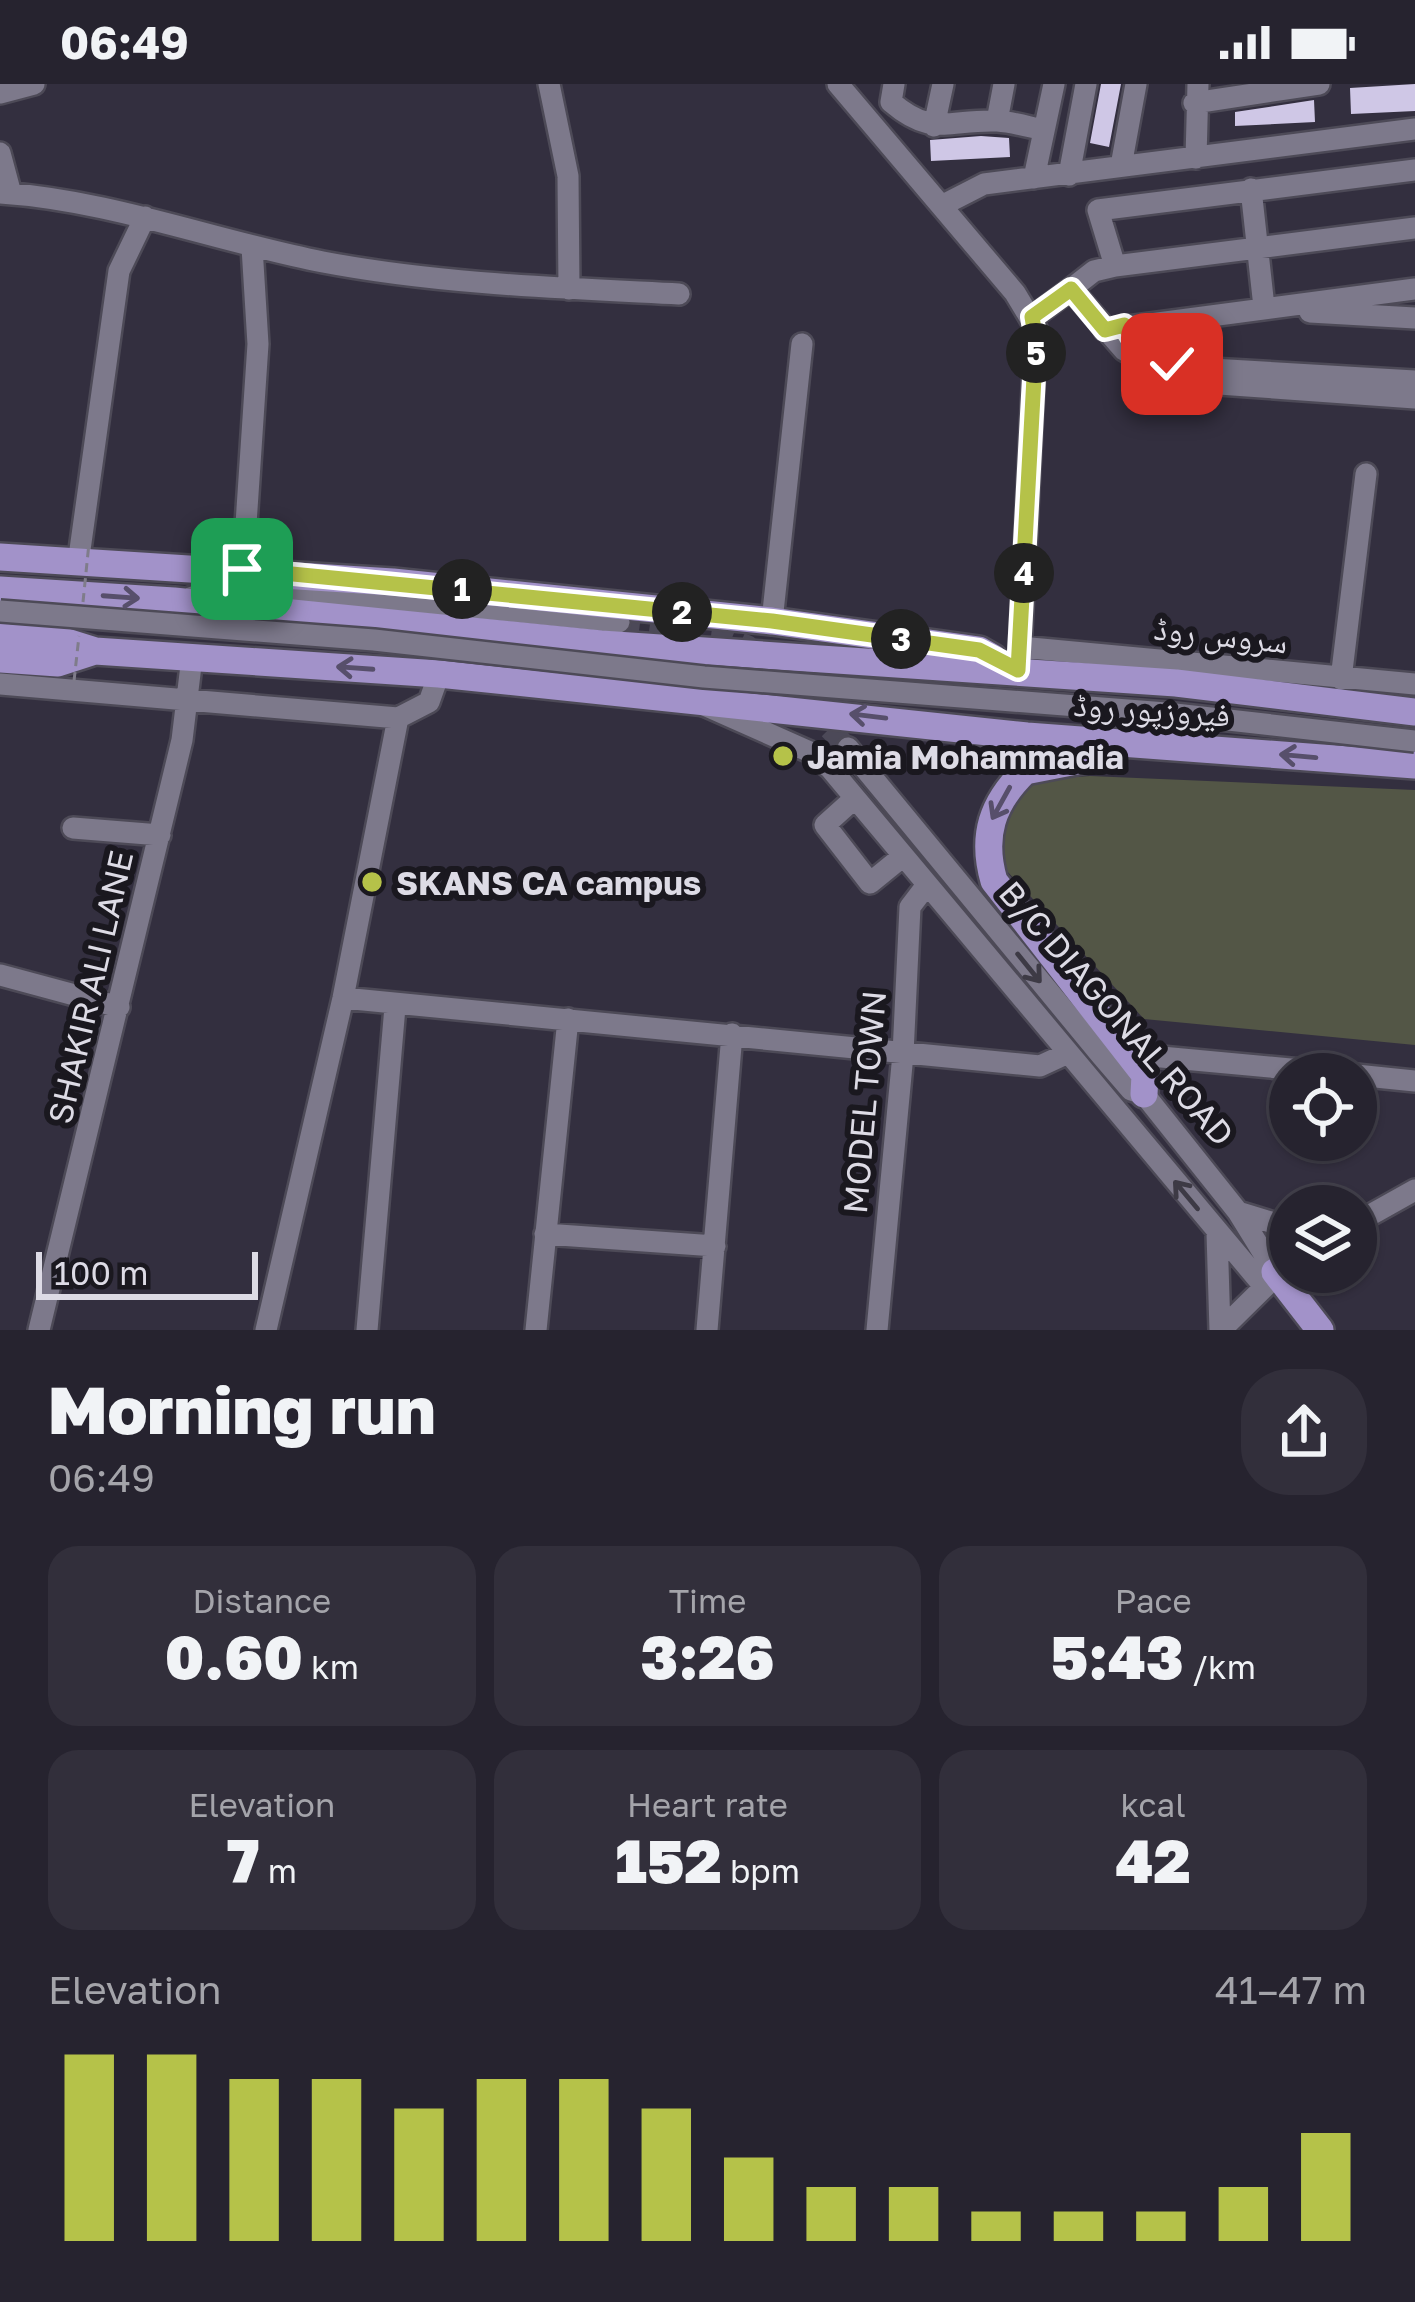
<!DOCTYPE html>
<html lang="en">
<head>
<meta charset="utf-8">
<style>
  :root { --surface:#26232f; --page:#322f3b; --text:#f1f3f6; --muted:#a4a4aa; --line:#42404b; --accent:#b5c249 }
  body { margin:0; font-family:"Golos Text","Noto Naskh Arabic",sans-serif; background:var(--page); color:var(--text); height:100vh; display:flex; flex-direction:column; font-size:45px; white-space:nowrap }
  * { box-sizing:border-box; margin:0 }
  p { font-size:39px; color:var(--muted) }
  .icon { flex:none; width:66px; height:66px; fill:none; stroke:currentColor; stroke-width:2; stroke-linecap:round; stroke-linejoin:round }
  .map { position:relative; height:1246px; overflow:hidden }
  .drawer { display:flex; flex-direction:column; background:var(--surface); flex:1 }
  .drawer>* { flex:none }
  .fabs { position:absolute; left:1269px; top:969px; display:grid; gap:24px }
  .fabs a { display:grid; place-items:center; width:108px; height:108px; border-radius:50%; background:var(--surface); box-shadow:0 3px 9px #0004,0 0 0 3px var(--line); font-size:60px }
  .scale { position:absolute; left:36px; bottom:30px; width:222px; box-sizing:border-box; padding-left:12px; border:6px solid #dddbe5; border-top:0; font-size:33px; line-height:42px; white-space:nowrap; color:#dddbe5; -webkit-text-stroke:9px #1a181f; paint-order:stroke }
  .pin { position:absolute; display:grid; place-items:center; width:102px; height:102px; color:#fff; margin:-51px; border-radius:24px; box-shadow:0 6px 18px #0006 }
  .km { position:absolute; width:60px; height:60px; margin:-30px; border-radius:50%; background:#222; color:#fff; font-size:33px; line-height:60px; text-align:center }
  .round { display:grid; place-items:center; flex:none; width:126px; height:126px; border-radius:48px; background:var(--page) }
  .overview { display:flex; align-items:center; justify-content:space-between; height:204px; padding:0 48px }
  h1 { font-size:66px; font-weight:800; line-height:90px }
  .figures { display:grid; grid-template-columns:repeat(3,1fr); gap:18px; height:204px; padding:12px 48px }
  .figures div { display:grid; align-content:center; border-radius:30px; background:var(--page); text-align:center }
  .figures b { font-size:60px; font-weight:800 }
  .figures small { font-size:33px; font-weight:400 }
  .figures p { font-size:33px }
  .chart { height:336px; padding:24px 48px }
  .chart p { display:flex; justify-content:space-between }
  .chart svg { width:100%; height:216px; margin-top:12px; stroke:var(--accent); stroke-width:6 }
  .status { display:flex; justify-content:space-between; align-items:center; height:84px; padding:0 60px; background:var(--surface); direction:ltr }
  .status svg { height:33px; fill:currentColor }
  .map>svg:first-child { display:block }
</style>
</head>
<body>
<div class="status"><b>06:49</b><svg viewBox="0 0 49 12"><path d="M0 12V9h3v3zM5 12V6h3v6zM10 12V3h3v9zM15 12V0h3v12zM26 1h20v11H26zM47 4h2v5h-2z"/></svg></div>
<div class="map">
<svg width="1415" height="1246" viewBox="0 0 1415 1246">
  <rect width="100%" height="100%" fill="#332f3f"/>
  <path fill="#535646" d="M1090,692L1415,706V961L1144,935L1005,785L996,754L1032,696Z"/>
  <path fill="#cfc7e6" d="M1101,0H1121L1109,63L1090,59Z
    M1415,0V27L1351,30L1350,4Z
    M1314,16L1315,38L1235,42V28Z
    M981,52L1009,54L1010,73L931,77L930,56Z"/>
  <g fill="none" stroke-linecap="round" stroke-linejoin="round">
    <path stroke="#4c4958" stroke-width="21" stroke-dasharray="21 10" stroke-linecap="butt" d="M619,538L724,552L748,562L848,664"/>
    <defs>
      <path id="minor" d="M549,0L568,92L569,205
        M838,0L1015,209L1036,244L1019,586
        M894,0L891,18C933,54 949,35 997,37C1013,38 1029,43 1044,46
        M0,9L34,0
        M1194,19L1319,0
        M997,37L1004,0
        M934,42L943,0
        M0,69L11,110
        M1196,74L1198,0
        M1121,82L1136,0
        M1069,91L1086,0
        M1034,94L1054,0
        M1251,105L1264,223
        M0,109C110,116 215,157 323,178C438,200 562,204 679,210
        M943,121L984,100L1415,45
        M1115,182L1098,126L1415,86
        M1071,205L1094,187L1115,182L1415,144
        M1310,228L1415,234
        M1032,234L1071,205L1124,266L1176,297L1415,314
        M1105,246L1415,205
        M1150,272L1194,284L1415,297
        M78,480L119,187L145,133
        M243,485L258,260L252,163
        M192,513L224,507L366,513L619,538
        M772,537L802,260
        M1020,563L1415,600
        M1341,595L1366,390
        M0,600L398,634L429,618L439,590
        M704,621L810,668L830,684L1262,1200
        M848,664L1101,971L1131,1006L1144,1010L1238,1128L1275,1188
        M855,714L825,741L870,799L902,773
        M73,744L160,751
        M0,891L119,923
        M343,914L1040,982L1068,969
        M1129,970L1344,990
        M1356,991L1415,997
        M1238,1128L1290,1144
        M1356,1139L1415,1106
        M1217,1149L1220,1246
        M545,1150L715,1162
        M39,1246L182,656L192,573
        M266,1246L343,914L398,634
        M367,1246L395,923
        M536,1246L568,935
        M707,1246L732,950
        M877,1246L903,970L910,823L926,802
        M1221,1246L1290,1178"/>
      <path id="major" d="M0,473L393,498L772,537L979,566L993,574
        M0,506L174,517L601,560L1176,599L1415,628
        M0,553L63,557L95,567L439,590L1027,652L1415,681
        M0,575L58,579L95,567
        M1107,671L1025,687C992,719 981,752 994,797L1145,991L1144,1010
        M1275,1188L1320,1246"/>
    </defs>
    <use href="#minor" stroke="#4d4a57" stroke-width="26"/>
    <use href="#major" stroke="#4d4a57" stroke-width="32"/>
    <use href="#minor" stroke="#7d798b" stroke-width="21"/>
    <use href="#major" stroke="#a292c9" stroke-width="27"/>
    <defs>
      <path id="minor-bridge" d="M0,527L374,556L704,593L1166,629L1415,657"/>
    </defs>
    <use href="#minor-bridge" stroke="#4d4a57" stroke-width="26" stroke-linecap="butt"/>
    <path stroke="#7f7c8a" stroke-width="3" stroke-dasharray="9 6" stroke-linecap="butt" d="M83,518L89,459
      M74,597L79,552"/>
    <use href="#minor-bridge" stroke="#7d798b" stroke-width="21"/>
  </g>
  <defs><path id="oneway-shaft" d="M-6 0H5M1.5-3L5.5 0L1.5 3" fill="none" stroke-width="1.6" stroke-linecap="round" stroke-linejoin="round" transform="scale(3)"/></defs>
  <g stroke="#574f6b">
    <use href="#oneway-shaft" transform="translate(121 513) rotate(4)"/>
    <use href="#oneway-shaft" transform="translate(355 584) rotate(-176)"/>
    <use href="#oneway-shaft" transform="translate(868 632) rotate(-173)"/>
    <use href="#oneway-shaft" transform="translate(1298 672) rotate(-175)"/>
    <use href="#oneway-shaft" transform="translate(1001 719) rotate(119)"/>
  </g>
  <g stroke="#3d3a45">
    <use href="#oneway-shaft" transform="translate(1029 884) rotate(51)"/>
    <use href="#oneway-shaft" transform="translate(1186 1111) rotate(-130)"/>
  </g>
  <g fill="none" stroke-linecap="round" stroke-linejoin="round">
    <defs>
      <path id="route" d="M242,485L772,537L979,566L1018,586L1036,257L1032,233L1071,205L1105,246L1124,241L1138,264L1172,280"/>
    </defs>
    <use href="#route" stroke="#fff" stroke-width="24"/>
    <use href="#route" stroke="#b5c249" stroke-width="15"/>
  </g>
  <g fill="#b5c249" stroke="#1a181f" stroke-width="4.5">
    <circle cx="783" cy="672" r="12"/>
    <circle cx="372" cy="798" r="12"/>
  </g>
  <g text-anchor="middle" dominant-baseline="central" stroke-width="12" stroke-linejoin="round" paint-order="stroke">
    <g font-size="33" fill="#dddbe5" stroke="#1a181f">
      <text transform="translate(1221 550) rotate(6)">سروس روڈ</text>
      <text transform="translate(1152 625) rotate(4)">فیروزپور روڈ</text>
      <text transform="translate(90 903) rotate(-77)">SHAKIR ALI LANE</text>
      <text transform="translate(1117 929) rotate(49)">B/C DIAGONAL ROAD</text>
      <text transform="translate(864 1018) rotate(-85)">MODEL TOWN</text>
    </g>
    <g font-size="33" font-weight="bold" fill="#dddbe5" stroke="#1a181f" text-anchor="start">
      <text x="807" y="672">Jamia Mohammadia</text>
      <text x="396" y="798">SKANS CA campus</text>
    </g>
  </g>
</svg>
<div class="fabs">
<a><svg class="icon" aria-label="locate" viewBox="0 0 24 24"><circle cx="12" cy="12" r="6"/><path d="M12 2v4M12 18v4M2 12h4M18 12h4"/></svg></a>
<a><svg class="icon" aria-label="layers" viewBox="0 0 24 24"><path d="M12 4l9 5-9 5-9-5zM3 14l9 5 9-5"/></svg></a>
</div>
<div class="scale">100 m</div>
<div class="pin" style="left:242px;top:485px;background:#1e9e55"><svg class="icon" aria-label="arrive" viewBox="0 0 24 24"><path d="M6 21V4h12l-3 4 3 4H6"/></svg></div>
<div class="pin" style="left:1172px;top:280px;background:#d93025"><svg class="icon" aria-label="check" viewBox="0 0 24 24"><path d="M5 12l5 5 9-10"/></svg></div>
<b class="km" style="left:462px;top:505px">1</b>
<b class="km" style="left:682px;top:528px">2</b>
<b class="km" style="left:901px;top:555px">3</b>
<b class="km" style="left:1024px;top:489px">4</b>
<b class="km" style="left:1036px;top:269px">5</b>
</div>
<section class="drawer">
<div class="overview"><div><h1>Morning run</h1><p>06:49</p></div><a class="round"><svg class="icon" aria-label="share" viewBox="0 0 24 24"><path d="M12 15V3M7 8l5-5 5 5M5 13v7h14v-7"/></svg></a></div>
<div class="figures">
<div><p>Distance</p><b>0.60<small> km</small></b></div>
<div><p>Time</p><b>3:26</b></div>
<div><p>Pace</p><b>5:43<small> /km</small></b></div>
</div>
<div class="figures">
<div><p>Elevation</p><b>7<small> m</small></b></div>
<div><p>Heart rate</p><b>152<small> bpm</small></b></div>
<div><p>kcal</p><b>42</b></div>
</div>
<div class="chart"><p><span>Elevation</span>41–47 m</p>
<svg viewBox="0 0 160 44" preserveAspectRatio="none"><path d="M5 44V6M15 44V6M25 44V11M35 44V11M45 44V17M55 44V11M65 44V11M75 44V17M85 44V27M95 44V33M105 44V33M115 44V38M125 44V38M135 44V38M145 44V33M155 44V22"/></svg>
</div>
</section>
</body>
</html>
